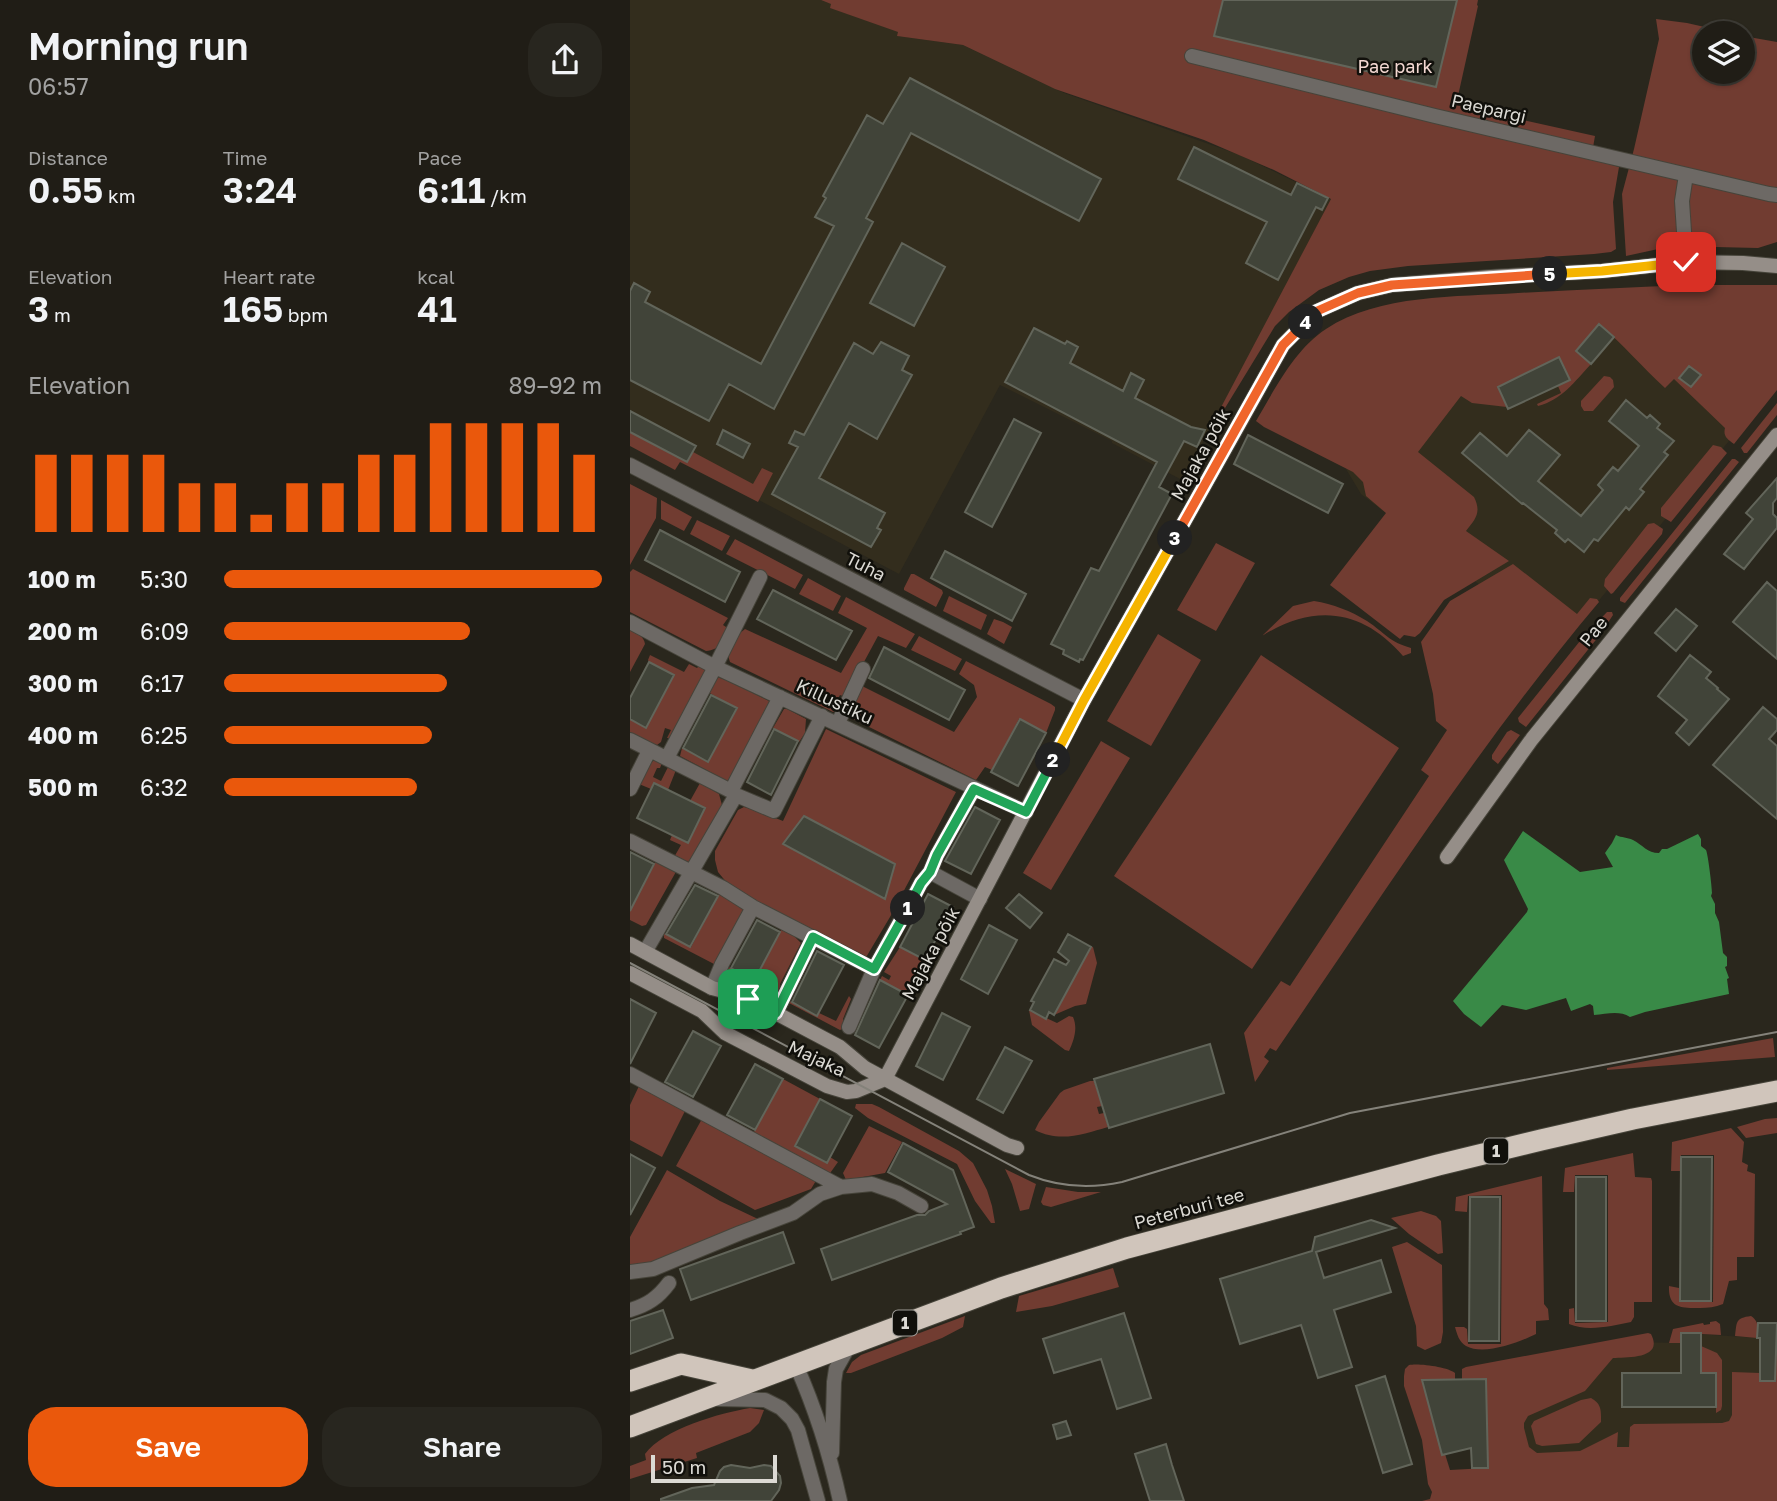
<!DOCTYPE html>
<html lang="en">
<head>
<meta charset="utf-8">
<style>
  :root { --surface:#201d16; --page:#28261f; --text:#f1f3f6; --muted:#a2a2a1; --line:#3d3b35; --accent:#ea580c }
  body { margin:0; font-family:"Golos Text",sans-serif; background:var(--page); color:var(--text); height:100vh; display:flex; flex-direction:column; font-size:26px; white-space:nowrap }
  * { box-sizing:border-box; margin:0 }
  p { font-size:23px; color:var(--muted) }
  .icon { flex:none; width:38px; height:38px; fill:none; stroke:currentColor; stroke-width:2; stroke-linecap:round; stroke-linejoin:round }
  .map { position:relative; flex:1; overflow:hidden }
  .sheet { display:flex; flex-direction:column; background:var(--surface); width:630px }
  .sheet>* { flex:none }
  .controls { position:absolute; left:1062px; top:21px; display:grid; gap:14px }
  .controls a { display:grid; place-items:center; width:63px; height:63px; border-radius:50%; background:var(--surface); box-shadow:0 2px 5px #0004,0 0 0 2px var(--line); font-size:35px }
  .scale { position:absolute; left:21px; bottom:18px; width:126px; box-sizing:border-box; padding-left:7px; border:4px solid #dcdad4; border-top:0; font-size:19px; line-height:24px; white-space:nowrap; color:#dcdad4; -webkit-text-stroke:5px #11100b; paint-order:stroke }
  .pin { position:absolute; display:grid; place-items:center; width:60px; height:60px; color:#fff; margin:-30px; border-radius:14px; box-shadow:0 4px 10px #0006 }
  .km { position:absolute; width:35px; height:35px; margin:-18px; border-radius:50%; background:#222; color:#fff; font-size:19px; line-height:35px; text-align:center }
  .round { display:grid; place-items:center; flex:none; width:74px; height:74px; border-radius:28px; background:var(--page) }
  .head { display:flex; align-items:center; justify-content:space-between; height:119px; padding:0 28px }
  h1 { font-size:38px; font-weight:600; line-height:52px }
  .stats { display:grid; grid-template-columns:repeat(3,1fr); gap:10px; height:119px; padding:7px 28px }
  .stats div { display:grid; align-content:center }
  .stats b { font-size:35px; font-weight:600 }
  .stats small { font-size:19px; font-weight:400 }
  .stats p { font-size:19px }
  .chart { height:196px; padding:14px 28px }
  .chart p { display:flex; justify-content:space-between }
  .chart svg { width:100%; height:126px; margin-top:7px; stroke:var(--accent); stroke-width:6 }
  .primary-button { display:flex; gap:14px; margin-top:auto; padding:14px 28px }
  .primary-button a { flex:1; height:80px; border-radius:28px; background:var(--accent); color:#fff; font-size:28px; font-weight:600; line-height:80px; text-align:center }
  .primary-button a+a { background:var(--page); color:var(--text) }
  ul { padding:0 28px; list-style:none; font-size:23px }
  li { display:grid; grid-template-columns:112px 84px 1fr; align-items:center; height:52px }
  li i { height:18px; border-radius:9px; background:var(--accent) }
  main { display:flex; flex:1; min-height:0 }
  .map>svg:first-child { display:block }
</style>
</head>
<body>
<main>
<section class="sheet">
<div class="head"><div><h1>Morning run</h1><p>06:57</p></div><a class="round"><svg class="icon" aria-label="share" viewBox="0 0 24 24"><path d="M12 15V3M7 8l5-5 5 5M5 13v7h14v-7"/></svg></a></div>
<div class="stats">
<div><p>Distance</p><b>0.55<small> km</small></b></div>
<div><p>Time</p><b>3:24</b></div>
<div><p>Pace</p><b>6:11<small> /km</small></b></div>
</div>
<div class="stats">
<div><p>Elevation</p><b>3<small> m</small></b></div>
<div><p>Heart rate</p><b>165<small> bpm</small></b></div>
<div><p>kcal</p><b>41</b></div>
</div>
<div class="chart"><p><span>Elevation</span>89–92 m</p>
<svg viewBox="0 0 160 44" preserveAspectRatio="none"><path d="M5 44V17M15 44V17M25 44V17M35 44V17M45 44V27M55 44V27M65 44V38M75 44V27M85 44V27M95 44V17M105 44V17M115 44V6M125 44V6M135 44V6M145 44V6M155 44V17"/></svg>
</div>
<ul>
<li><b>100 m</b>5:30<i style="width:100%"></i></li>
<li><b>200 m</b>6:09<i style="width:65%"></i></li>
<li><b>300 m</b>6:17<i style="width:59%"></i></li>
<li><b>400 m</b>6:25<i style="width:55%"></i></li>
<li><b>500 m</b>6:32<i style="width:51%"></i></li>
</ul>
<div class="primary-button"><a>Save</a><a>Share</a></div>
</section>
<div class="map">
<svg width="1147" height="1501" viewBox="0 0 1147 1501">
  <rect width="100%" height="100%" fill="#2a271d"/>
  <path fill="#332d1d" d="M0,0H191L202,4L201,8L269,32L268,36L333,45L434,93L610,155L701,199L625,346L552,480L482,443V441L370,385L269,574L0,432Z
    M1112,289L1147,382L931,647L731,494L716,469L741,435L847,306Z
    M1051,1333L1130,1338V1381L1145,1458L858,1465L893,1370V1362H916L926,1356L1001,1342L1050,1343Z"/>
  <path fill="#713c31" d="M191,0H848L847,5L848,6L826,105L965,136L962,153L972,162L989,167L983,202L986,249L981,252L964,254L778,266L740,271L719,277L689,290L659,312L645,326L592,413H588L701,199L644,170L574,140L425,89L333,45L267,36L268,32L200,8L201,4Z
    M1026,19L1057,23L1101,33H1074V72H1113V36L1147,42V242L1128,248L1042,246L996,256L992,194L1004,149L1029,39Z
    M1064,285H1147V390L1104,444C1097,439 1093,436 1095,428L1044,379L1035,388C1012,367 993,344 969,324L946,351L961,364C945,381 932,400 908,406L907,404L931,393L928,386L940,380L929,357L868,387L877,407L842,403L831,396L788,452L844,497C852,513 845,519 836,531L879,561L814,600L790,633L785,637L774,635L770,639L700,585L756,513L736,496L733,482L723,472L634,427L626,421C645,389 664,350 696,329C749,294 827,297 888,293C947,290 1005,287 1064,285Z
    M974,376L980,377L983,380L984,387L963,411H954L951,406V401Z
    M1147,403V415L1117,453H1114L1111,448Z
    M0,432L57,462L63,452L123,484L132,468L143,473L128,502L50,462L45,470L0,446Z
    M1083,445L1091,447L1097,453L1041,522L1031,516V508Z
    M1102,459H1105L1109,462L995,603L990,601V598Z
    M0,484L27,498L26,518L0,565Z
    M31,500L62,517L54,531L31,519Z
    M67,520L100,536L92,551L60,534Z
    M1024,523L1033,529L1032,534L983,593L981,594L974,586L975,579L1018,524Z
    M105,539L173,575L165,589L96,554Z
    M586,543L625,563L586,631L547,610Z
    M883,564L947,614L960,598L967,599L969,602C850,743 750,899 646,1051L640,1048L634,1057L639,1061L625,1082L614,1033L651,981L660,986L799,776L791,770L817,730L806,721L803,694L791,642L820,601Z
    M3,569L98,618L93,625L99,629C94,640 90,650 76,651L0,612V572Z
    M281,574H284L312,590L313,593L306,607L274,590V588Z
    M178,578L211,596L203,611L169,594Z
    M319,596L357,615L351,630L313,611Z
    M216,597L285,634L276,648L248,636L215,697L210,695L207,700L212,703L207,710L203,712L100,662C95,651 105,636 115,629L211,673L237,628L208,613Z
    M684,601C703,604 721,611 737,621C755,633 759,642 781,648V653L773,656C733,609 684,603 632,636L663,606Z
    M977,612H982L983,615L969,636L896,727L889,722L888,718L954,636Z
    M364,619L373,622L382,627L374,644L357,634Z
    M0,630C7,634 14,636 15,644L0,672Z
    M528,634L571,660L521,746L477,721Z
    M289,636L332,659L325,671L281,650Z
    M20,655L54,672L59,664L67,668L69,666L75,669V675L40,738H37L41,730L35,728L31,742L27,745L17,742L0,732V719L16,728L44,675L19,662L18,660Z
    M631,655L769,748L622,969L484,876Z
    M336,661L421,704L425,707V710L416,733L389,719L362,770L355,767L346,780L219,717L218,713L232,686L324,732L347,697L344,685L329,674Z
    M87,677L96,680L139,701L138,707L102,781H97L50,756L52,748L78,761L107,709L78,692Z
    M154,709H157L176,719L175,733L169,742L143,728Z
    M196,729L326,792L260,917L235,959L118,897L97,883L88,872L85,860V851L108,810L114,807L125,810L153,821Z
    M881,730L890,735L868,764L862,759V755L877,732Z
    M471,741L500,758L421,890L393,873Z
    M27,760L32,763L30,768H27L23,777L31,781L38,767L46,770L38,790L24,783L21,789L9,784L17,767L23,761Z
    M70,783L89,794L92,805L60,862L57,864L43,859L51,845L40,840L42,835L58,843L75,808L60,801Z
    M26,861L47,870L16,925L12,926L0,920V911Z
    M92,893L114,909L87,964H84L34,938V933L61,947L89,894Z
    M152,928L160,932L171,943L150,984L151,991L148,996L97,971V966L124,981Z
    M270,947L294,960L275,993L250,980L252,976L259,980L261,976L254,972Z
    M461,947H463L467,963L456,1004L445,1006L424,1015Z
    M219,996L221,999L213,1019L214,1028L210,1030L159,1003L158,1000L187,1016L189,1013L206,1021Z
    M399,1010L427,1023L439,1016L443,1017C448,1028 444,1040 439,1051L435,1050L402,1025Z
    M1143,1038L1145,1057L977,1070V1068Z
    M153,1079L190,1099L166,1146L196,1163L200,1157L208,1162L198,1176L94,1122L96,1117L124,1132Z
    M460,1081H464L472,1106L467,1107L469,1114L474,1113L478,1127C454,1134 430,1143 405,1130L409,1122L430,1093L434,1090Z
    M9,1086L55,1111L32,1157L0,1140V1105Z
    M226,1104H242L249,1107L329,1151L343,1163L357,1190L362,1206L365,1223H361L345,1201L327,1164L238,1118L225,1108Z
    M73,1117L187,1179L181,1189L125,1210L46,1166Z
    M1147,1118V1133L1116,1138L1107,1127L1135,1119Z
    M239,1126L272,1142L255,1173L216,1180L213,1173Z
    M1101,1128L1114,1142L1112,1162L1118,1165L1117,1171L1125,1174L1124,1257H1107V1280L1099,1281L1093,1304C1085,1307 1078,1308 1070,1308C1052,1308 1038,1309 1039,1286L1049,1288L1050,1302H1083L1084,1155H1051L1050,1171H1041L1042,1142Z
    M1003,1153L1005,1177L1021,1178L1022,1181V1302H1004V1317L1001,1322C981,1326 958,1332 939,1324V1309L944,1308L945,1323L978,1322V1175H945L944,1192H933L935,1168Z
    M375,1169L406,1184L399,1209L390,1211L382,1184Z
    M37,1170L90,1201L128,1219L31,1260L0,1266V1237Z
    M912,1176L914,1304L918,1309L919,1320L906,1321V1334C890,1342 854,1356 836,1346C829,1342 827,1334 825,1327H834L837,1329L838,1344H871L872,1195L838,1196L837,1212L825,1211L826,1197Z
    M416,1187L448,1192H471L421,1207L413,1205L411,1202Z
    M791,1211L806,1216L811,1221L813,1253L808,1254L779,1234L761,1218Z
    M777,1242L812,1265L813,1332L811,1343L795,1350L787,1346L786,1326L762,1247Z
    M483,1268L489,1287L422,1306L386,1312L389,1296Z
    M335,1316L333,1327L312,1338L221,1373H216L222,1362L231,1355Z
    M1121,1316C1129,1321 1128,1328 1127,1338L1105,1336C1107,1322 1105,1318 1121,1316Z
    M1086,1321L1090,1324L1091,1335L1051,1333V1343H1039L1043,1329L1073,1323L1074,1325L1080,1324V1322Z
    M1018,1333L1021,1334C1034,1359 998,1357 983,1358L955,1391L898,1416L894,1423V1428L899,1447L907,1453L950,1451L988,1432L987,1447H999L1000,1427L1004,1424L1092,1423L1099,1421L1102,1415V1372L1130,1373V1381H1145L1146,1338H1147V1501H792L800,1499L802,1492L798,1484L792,1440L774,1386V1376L775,1369L779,1365C789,1363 818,1367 825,1373V1380H792L812,1454H815L820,1470L857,1468L856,1379H832V1369L836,1367Z
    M1071,1346L1087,1353L1092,1360V1406L1091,1410L1086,1413V1374L1071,1373Z
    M961,1398C972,1404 971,1411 971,1422L949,1443L912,1446L906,1444L901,1426L904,1421L951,1400Z
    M120,1408L134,1410L129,1423L120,1432L66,1453L67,1458L0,1479V1466L16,1460L15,1454C33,1429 90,1413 120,1408Z"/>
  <path fill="#398a47" d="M893,831L950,872L983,867L975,853L982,843L986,835C992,838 997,837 1003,840C1013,845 1017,853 1029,853L1032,849H1037L1068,834L1071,839V846C1072,847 1074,848 1076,850C1078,854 1082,887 1082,893L1081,896L1085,904V913L1089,922L1093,953L1097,957V966L1095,967L1099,978L1097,979L1099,994L1015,1012L1000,1017C989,1010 977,1014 964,1015L963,1006L960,1004L941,1011L936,998L896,1010L872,1005L851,1027L834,1014L823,1001L897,912L898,909L874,860Z"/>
  <path fill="#414439" stroke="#62655a" stroke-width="2" d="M593,0H827L806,87L584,36Z
    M280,78L471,179L449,221L281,133L236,218L243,222L144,409L99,384L79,421L0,380V291L4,283L20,292L15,302L131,364L204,226L185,217L196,198L193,196L237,115L253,124Z
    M564,147L661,195L667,183L698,198L692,210L686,207L648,280L616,263L637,222L548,179Z
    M272,243L315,267L284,326L240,303Z
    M969,324L984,337L961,364L946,351Z
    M404,328L435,344L437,341L448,347L440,363L493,391L501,373L514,380L505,398L561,427L575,430L567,447L554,441L529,487L542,494L453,660L450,659L449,662L433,654L434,650L421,644L461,568L469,571L527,462L375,382Z
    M251,342L279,356L272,370L282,375L247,439L219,423L189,478L255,513L247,528L251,530L241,547L142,494L168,447L159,443L165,431L174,435L224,343L243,354Z
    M929,357L940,380L878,409L868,387Z
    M1059,366L1071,375L1061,387L1049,378Z
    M996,400L1017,418L1020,415L1030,424L1027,428L1044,441L1034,452L1038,455L1010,489L1014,492L999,510L996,507L968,541L964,539L954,552L938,539L935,542L925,533L927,530L893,503L892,504L832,453L850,433L877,456L899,430L930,455L908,481L951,516L973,490L968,485L983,467L988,471L1009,446L979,421Z
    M0,411L66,446L57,462L0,432Z
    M384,419L411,433L362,527L335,512Z
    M93,430L120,444L113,458L87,444Z
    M618,435L713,484L698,513L604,464Z
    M1147,478V498L1143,503V514L1147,518V528L1114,569L1094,554L1123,519L1116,513Z
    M30,530L110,572L95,602L15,560Z
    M315,551L396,594L382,621L301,578Z
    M1137,582L1147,591V659L1103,622Z
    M143,590L222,631L206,660L127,619Z
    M1046,609L1067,626L1046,651L1025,633Z
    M254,647L335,690L319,720L239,678Z
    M1060,655L1081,672L1076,678L1088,688L1087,689L1099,699L1059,745L1046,733L1057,720L1028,696Z
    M19,662L44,675L16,728L0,719V698Z
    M81,695L107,708L78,762L53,748Z
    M1133,707L1147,719V730L1139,739L1147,746V819L1083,765Z
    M390,719L416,733L388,786L361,772Z
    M144,729L168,741L141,795L117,782Z
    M24,783L75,808L58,843L7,818Z
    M345,807L370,820L341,874L315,861Z
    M174,816L265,864L255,899L153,844Z
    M0,852L24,864L0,911Z
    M65,885L88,896L60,947L36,934Z
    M298,894L323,907L295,960L270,947Z
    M389,894L412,913L400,928L376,908Z
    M127,920L150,932L124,981L101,968Z
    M359,925L387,940L358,994L331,979Z
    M438,934L461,947L424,1015L419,1012L416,1019L400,1010L404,1002L401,1001L424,959L436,965L439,961L428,952Z
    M187,951L214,965L187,1016L162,1002Z
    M250,980L278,995L249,1048L225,1035Z
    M0,999L26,1013L0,1064Z
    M312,1013L340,1027L313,1080L286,1066Z
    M63,1031L91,1046L63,1097L35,1082Z
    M580,1044L594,1093L479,1128L464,1079Z
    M375,1047L402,1061L373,1113L347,1099Z
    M125,1064L153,1079L125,1130L97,1115Z
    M190,1099L222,1116L197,1163L165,1146Z
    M273,1143L323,1170L344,1227L330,1232L331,1234L202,1280L191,1249L287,1215H295L299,1211L317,1204L258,1172Z
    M0,1154L25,1168L0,1215Z
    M1051,1157H1082L1081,1301H1050Z
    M946,1177H976V1321H946Z
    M840,1197H870L869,1341H839Z
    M741,1220L765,1228L686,1252L694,1278L751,1260L761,1292L704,1310L722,1367L688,1378L671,1325L610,1344L590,1279L682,1251L685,1237Z
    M153,1232L164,1263L61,1300L50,1269Z
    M33,1310L43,1338L0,1354V1321Z
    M494,1313L521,1398L487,1409L471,1359L424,1373L413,1339Z
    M1128,1323H1147L1145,1381H1130V1338H1127Z
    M1051,1333H1071V1373H1086V1407H992V1373H1051Z
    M755,1376L782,1464L753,1473L726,1386Z
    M856,1379L858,1468H842L841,1448L812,1455L792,1380Z
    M436,1421L441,1435L427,1439L423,1425Z
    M536,1444L542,1465L554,1501H520L505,1454Z
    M101,1465L120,1468L134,1465L141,1466L150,1476L151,1483L149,1490L141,1501H31V1499L62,1488L84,1485L90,1471L94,1467Z"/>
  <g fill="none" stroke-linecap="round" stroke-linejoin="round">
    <defs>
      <path id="street" d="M562,56L805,116L1139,194L1147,195
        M1056,262L1052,201L1056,175
        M0,465L454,700
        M0,622L85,667L396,812
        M150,697L101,791L106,795L144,811L192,716
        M208,723L233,669
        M0,740L101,791
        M37,758L85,667L130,577
        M0,789L19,751
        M0,841L93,888L123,907L244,969
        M300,872L307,855L344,789
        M15,952L106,795
        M82,988L92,964L123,907
        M146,1013L183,937
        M219,1027L244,969L291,883L300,872L350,899
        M0,1074L211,1187L242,1184L268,1193L291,1206
        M0,1272L23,1269L110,1233L163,1213L190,1194L211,1187
        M0,1310C17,1305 28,1298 39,1283
        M166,1365C185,1408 200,1455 210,1501
        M88,1399L135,1400L151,1408L162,1419L168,1430L188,1501
        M202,1453L204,1382L206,1369L220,1344"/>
      <path id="secondary" d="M817,857L902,739L1147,435
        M0,944L82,988L112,996L123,1001L210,1047L235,1068L377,1145L387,1148
        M0,973L72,1011L95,1033L197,1086L217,1092L226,1091L255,1079
        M255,1079L454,700L609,424L653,345L685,312L728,293L762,285L861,277L972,271L1056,262L1113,263L1147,266"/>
      <path id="highway" d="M0,1381L51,1364L122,1380
        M0,1427L371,1288L497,1248L808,1165L911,1140L1003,1119L1147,1091"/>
    </defs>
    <use href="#street" stroke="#46443a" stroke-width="16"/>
    <use href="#secondary" stroke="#46443a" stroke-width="16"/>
    <use href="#highway" stroke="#46443a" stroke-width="23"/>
    <use href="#street" stroke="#6d6965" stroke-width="14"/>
    <use href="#secondary" stroke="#958e88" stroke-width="14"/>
    <use href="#highway" stroke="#d0c5bb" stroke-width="21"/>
    <path stroke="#84827a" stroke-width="2" d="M0,963L399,1175C429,1187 460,1189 492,1182L720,1113L1147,1032"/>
  </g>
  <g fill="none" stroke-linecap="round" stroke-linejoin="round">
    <defs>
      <path id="split-1" d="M118,999L146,1013L183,937L244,969L278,908"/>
      <path id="split-2" d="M278,908L291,883L300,872L307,855L344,789L396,812L423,760"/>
      <path id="split-3" d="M423,760L454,700L545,538"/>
      <path id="split-4" d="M545,538L653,345L676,322"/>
      <path id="split-5" d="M676,322L685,312L728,293L762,285L920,274"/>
      <path id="split-6" d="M920,274L972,271L1056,262"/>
    </defs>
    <use href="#split-1" stroke="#fff" stroke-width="14"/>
    <use href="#split-2" stroke="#fff" stroke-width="14"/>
    <use href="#split-3" stroke="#fff" stroke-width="14"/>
    <use href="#split-4" stroke="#fff" stroke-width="14"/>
    <use href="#split-5" stroke="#fff" stroke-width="14"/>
    <use href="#split-6" stroke="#fff" stroke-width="14"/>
    <use href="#split-1" stroke="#22a559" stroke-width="9"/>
    <use href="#split-2" stroke="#22a559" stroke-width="9"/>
    <use href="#split-3" stroke="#f5b400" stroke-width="9"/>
    <use href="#split-4" stroke="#f0652b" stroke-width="9"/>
    <use href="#split-5" stroke="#f0652b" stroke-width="9"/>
    <use href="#split-6" stroke="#f5b400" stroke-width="9"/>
  </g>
  <g text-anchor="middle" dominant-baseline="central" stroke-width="5" stroke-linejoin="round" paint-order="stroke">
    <g fill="#11100b" stroke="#9f9d98" stroke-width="2">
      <rect x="854" y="1138.5" width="24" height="25" rx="5"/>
      <rect x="263" y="1310.5" width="24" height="25" rx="5"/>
    </g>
    <g font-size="16" font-weight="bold" fill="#dcdad4">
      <text x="866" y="1151">1</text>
      <text x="275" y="1323">1</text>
    </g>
    <g font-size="18" fill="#f3d8d2" stroke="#11100b">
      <text x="765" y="66">Pae park</text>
    </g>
    <g font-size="18" fill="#dcdad4" stroke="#11100b">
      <text transform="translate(859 108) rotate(13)">Paepargi</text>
      <text transform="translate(570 454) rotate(-61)">Majaka põik</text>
      <text transform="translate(236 566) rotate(27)">Tuha</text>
      <text transform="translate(963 631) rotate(-51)">Pae</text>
      <text transform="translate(205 701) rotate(25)">Killustiku</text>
      <text transform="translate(300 953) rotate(-62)">Majaka põik</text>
      <text transform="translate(187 1058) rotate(25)">Majaka</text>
      <text transform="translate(559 1208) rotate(-15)">Peterburi tee</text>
    </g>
  </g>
</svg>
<div class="controls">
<a><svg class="icon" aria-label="layers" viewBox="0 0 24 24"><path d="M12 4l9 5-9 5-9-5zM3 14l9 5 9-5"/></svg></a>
</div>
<div class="scale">50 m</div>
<div class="pin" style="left:118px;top:999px;background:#1e9e55"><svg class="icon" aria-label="arrive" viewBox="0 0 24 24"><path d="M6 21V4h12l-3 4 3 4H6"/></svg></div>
<div class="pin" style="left:1056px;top:262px;background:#d93025"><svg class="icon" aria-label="check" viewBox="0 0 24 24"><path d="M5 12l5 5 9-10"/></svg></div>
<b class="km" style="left:278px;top:908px">1</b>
<b class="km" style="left:423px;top:760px">2</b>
<b class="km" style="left:545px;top:538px">3</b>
<b class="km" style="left:676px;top:322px">4</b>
<b class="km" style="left:920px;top:274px">5</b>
</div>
</main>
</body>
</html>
